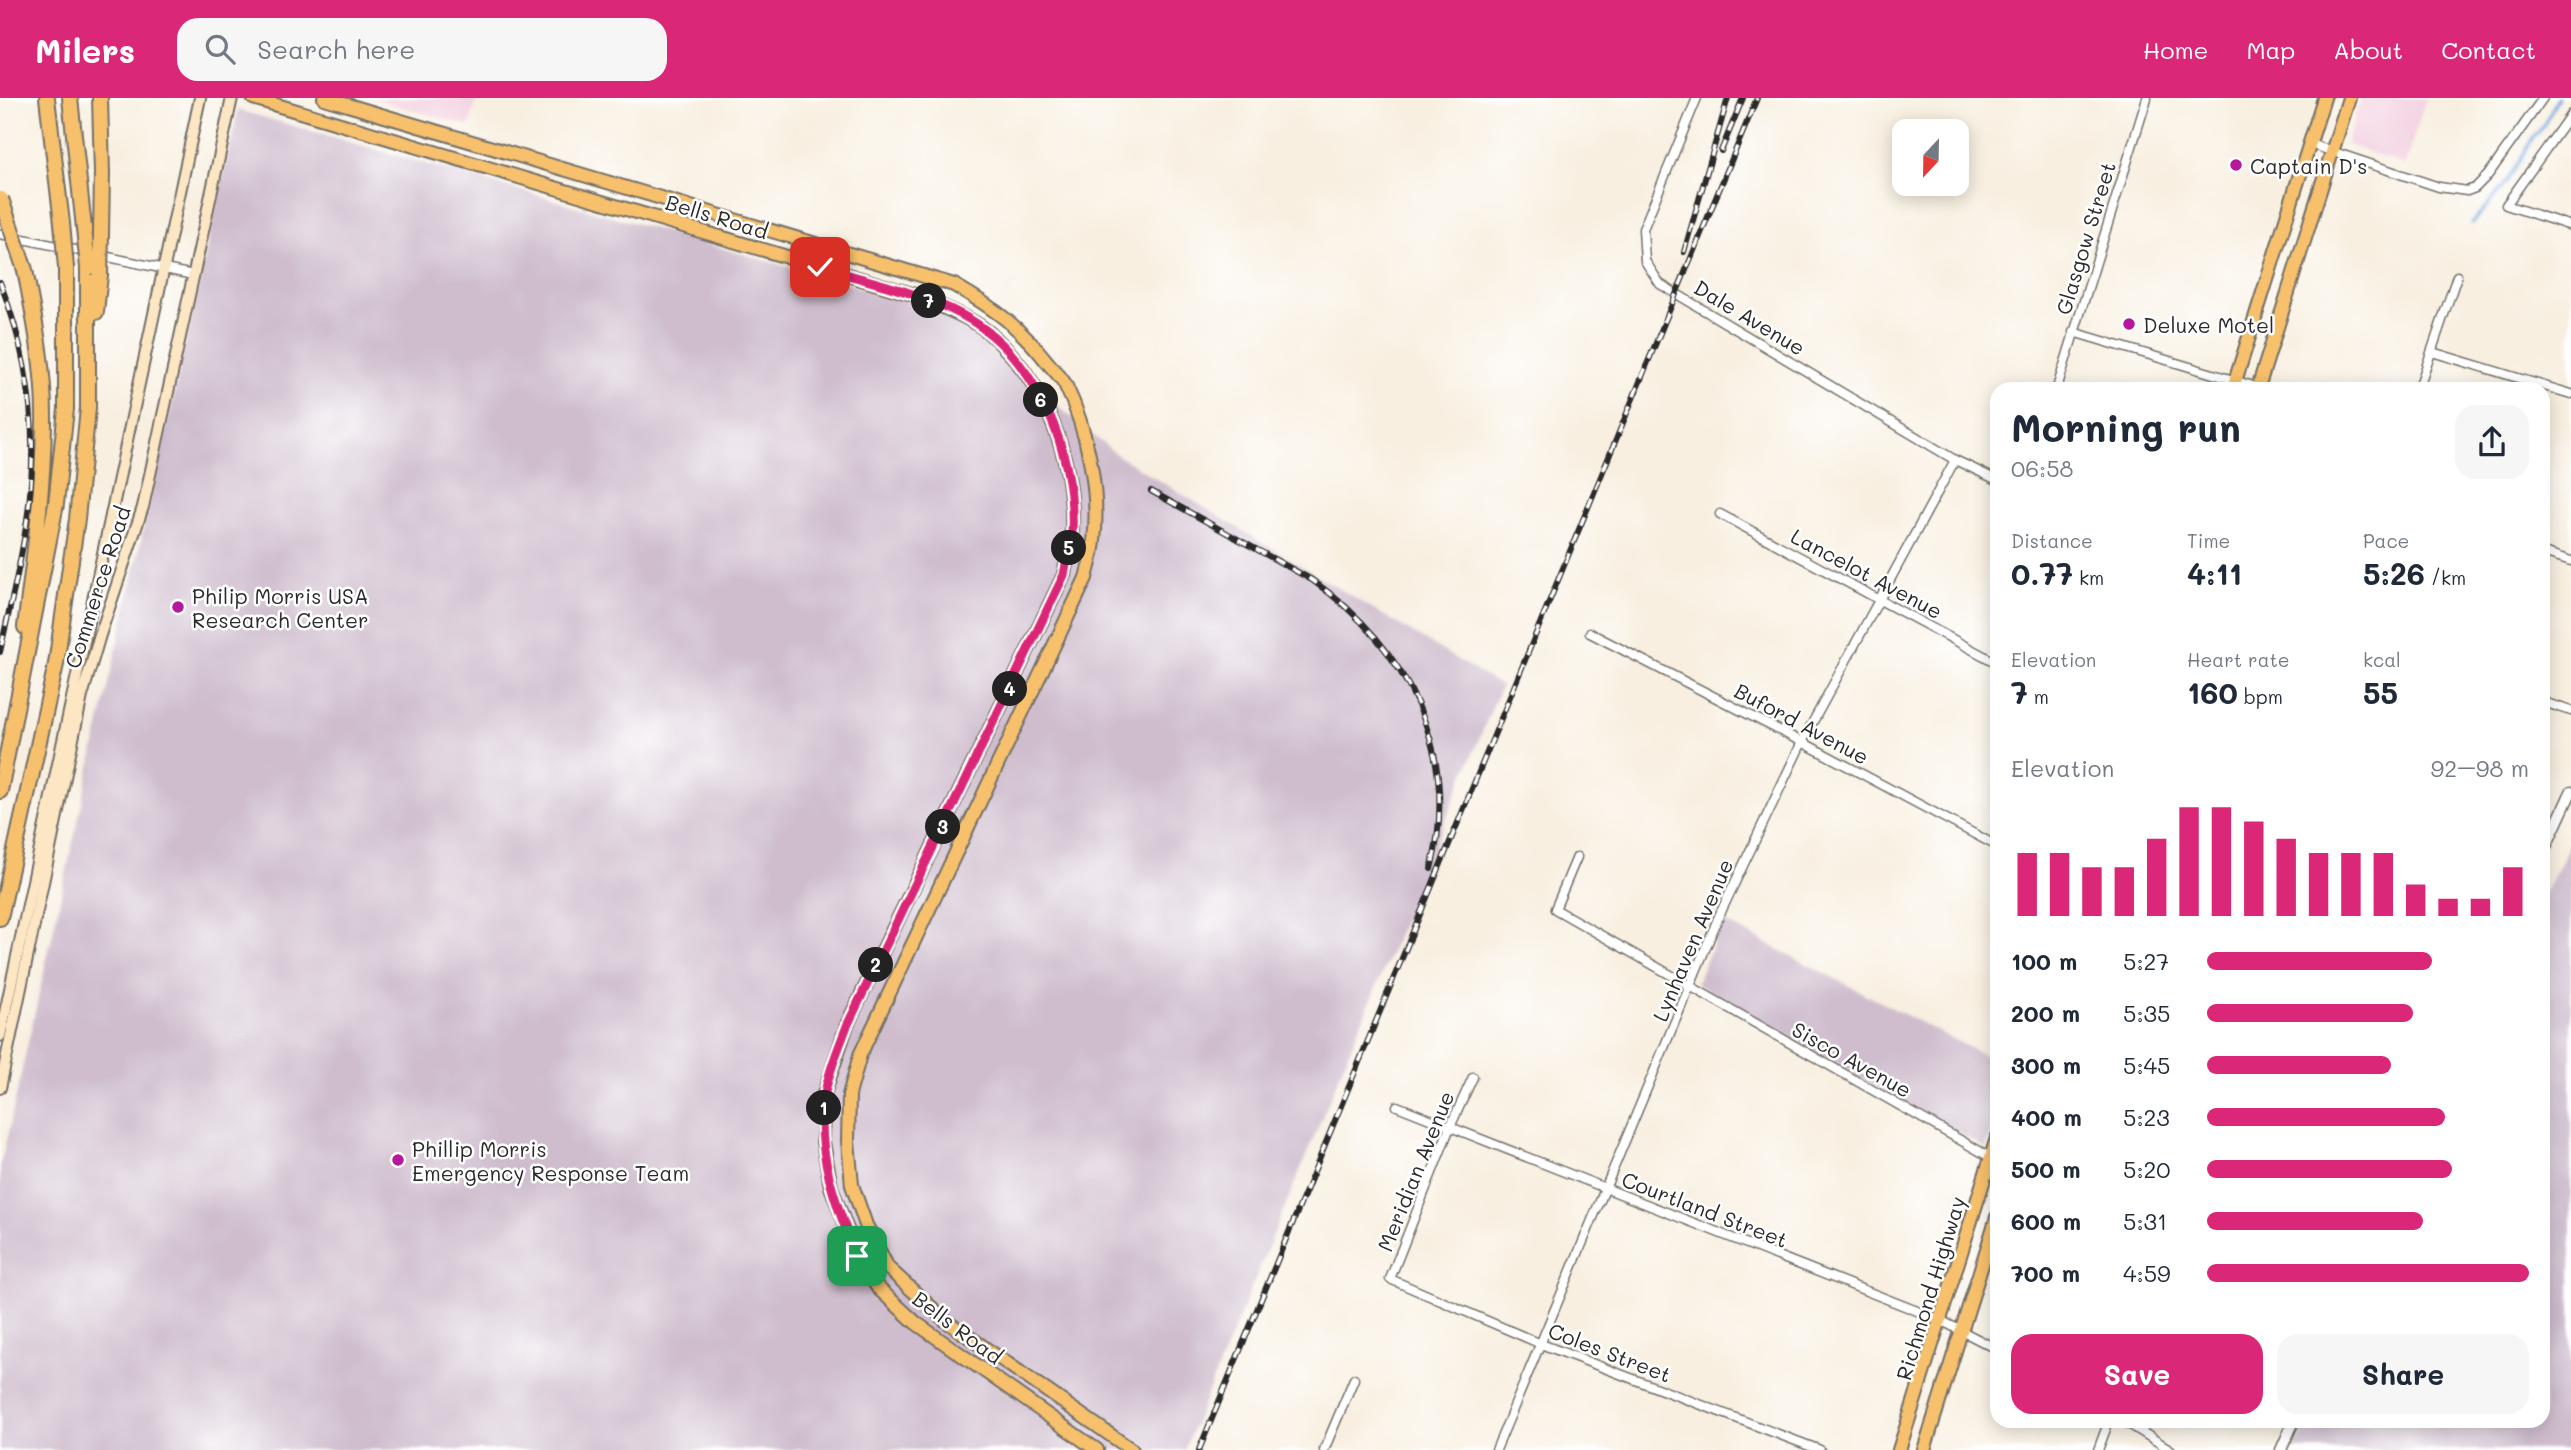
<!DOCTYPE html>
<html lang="en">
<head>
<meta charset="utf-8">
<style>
  :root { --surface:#fff; --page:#f6f6f7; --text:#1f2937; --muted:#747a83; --accent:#db2777 }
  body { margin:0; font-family:Mali,sans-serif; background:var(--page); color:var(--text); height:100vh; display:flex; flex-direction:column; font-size:26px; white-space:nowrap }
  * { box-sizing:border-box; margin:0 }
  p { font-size:23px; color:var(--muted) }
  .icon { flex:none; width:38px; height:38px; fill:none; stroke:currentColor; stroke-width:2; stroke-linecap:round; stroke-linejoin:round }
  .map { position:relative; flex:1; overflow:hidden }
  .side { position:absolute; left:1990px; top:284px; width:560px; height:1046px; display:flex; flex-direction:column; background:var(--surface); border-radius:21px; box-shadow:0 4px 18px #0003 }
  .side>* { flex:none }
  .needle { width:46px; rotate:202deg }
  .controls { position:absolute; left:1892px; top:21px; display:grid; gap:14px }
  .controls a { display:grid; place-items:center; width:77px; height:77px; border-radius:14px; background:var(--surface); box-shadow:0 4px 18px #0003; font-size:35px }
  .pin { position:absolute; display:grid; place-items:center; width:60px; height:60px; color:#fff; margin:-30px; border-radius:14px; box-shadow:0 4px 10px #0006 }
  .km { position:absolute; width:35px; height:35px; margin:-18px; border-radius:50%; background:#222; color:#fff; font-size:19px; line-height:35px; text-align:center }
  .round { display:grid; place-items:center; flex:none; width:74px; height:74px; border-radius:21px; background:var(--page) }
  .overview { display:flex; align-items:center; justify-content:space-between; height:119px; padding:0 21px }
  h1 { font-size:38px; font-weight:700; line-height:52px }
  .stats { display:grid; grid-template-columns:repeat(3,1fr); gap:10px; height:119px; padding:7px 21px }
  .stats div { display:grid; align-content:center }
  .stats b { font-size:30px; font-weight:700 }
  .stats small { font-size:19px; font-weight:400 }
  .stats p { font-size:19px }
  .chart { height:196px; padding:14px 21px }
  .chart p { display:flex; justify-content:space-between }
  .chart svg { width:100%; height:126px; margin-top:7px; stroke:var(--accent); stroke-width:6 }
  .button { display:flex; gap:14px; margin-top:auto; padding:14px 21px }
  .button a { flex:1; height:80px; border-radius:21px; background:var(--accent); color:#fff; font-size:28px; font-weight:700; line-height:80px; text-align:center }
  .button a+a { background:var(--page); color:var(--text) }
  ul { padding:0 21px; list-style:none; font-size:23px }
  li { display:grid; grid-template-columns:112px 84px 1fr; align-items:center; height:52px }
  li i { height:18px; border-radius:9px; background:var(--accent) }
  header { display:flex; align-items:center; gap:42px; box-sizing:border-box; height:98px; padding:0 35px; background:var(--accent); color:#fff }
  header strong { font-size:33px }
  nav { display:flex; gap:38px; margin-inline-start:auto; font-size:24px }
  .search { width:490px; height:63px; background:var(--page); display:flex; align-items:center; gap:18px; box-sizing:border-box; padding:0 24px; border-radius:21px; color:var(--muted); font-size:26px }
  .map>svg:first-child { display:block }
</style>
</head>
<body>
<header>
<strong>Milers</strong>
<div class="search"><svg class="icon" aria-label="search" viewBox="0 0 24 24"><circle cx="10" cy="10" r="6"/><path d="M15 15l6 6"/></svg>Search here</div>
<nav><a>Home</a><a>Map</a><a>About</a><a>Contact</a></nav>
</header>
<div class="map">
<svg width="2571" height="1352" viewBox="0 0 2571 1352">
  <rect width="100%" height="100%" fill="#fff"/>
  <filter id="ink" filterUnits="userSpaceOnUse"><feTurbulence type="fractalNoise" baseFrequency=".0143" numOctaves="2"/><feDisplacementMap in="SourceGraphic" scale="14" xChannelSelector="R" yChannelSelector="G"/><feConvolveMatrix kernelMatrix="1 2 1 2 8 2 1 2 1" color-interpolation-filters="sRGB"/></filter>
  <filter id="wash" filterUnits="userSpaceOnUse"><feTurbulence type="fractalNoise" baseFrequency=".00686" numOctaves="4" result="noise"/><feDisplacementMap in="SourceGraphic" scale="28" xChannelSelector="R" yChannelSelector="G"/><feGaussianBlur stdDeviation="1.57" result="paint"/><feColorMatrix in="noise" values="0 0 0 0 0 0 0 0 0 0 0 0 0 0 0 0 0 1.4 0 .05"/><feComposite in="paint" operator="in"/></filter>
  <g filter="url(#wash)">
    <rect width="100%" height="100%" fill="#f8efe0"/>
    <path fill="#f3cfdf" d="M369,0H477L469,28Z
      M2361,0H2426L2405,67L2346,46Z"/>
    <path fill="#cfbdce" d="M238,12L943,213L1117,357L1501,588L1184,1352H0V1069Z
      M2571,740V1352H2294L2307,1323H2543V797L2562,763Z
      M1723,823L1997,964V1013L1985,1050L1696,886Z"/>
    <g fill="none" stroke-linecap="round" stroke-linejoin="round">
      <path stroke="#6fa4dc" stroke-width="3.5" d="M2472,125L2507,84L2533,40L2543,28L2558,0"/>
    </g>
  </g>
  <g filter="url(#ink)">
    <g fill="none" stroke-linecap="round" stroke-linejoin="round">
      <defs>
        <path id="minor" d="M1697,0L1643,131L1645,163L1660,186L1955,362L1997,382
          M2571,16L2506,107L2571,128
          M2310,46L2439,89L2467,93L2475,90L2488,77L2543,0
          M0,136L193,177
          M2073,234L2260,290
          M2432,254L2571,296
          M2057,290L2147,0
          M2419,290L2457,178
          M1720,416L1997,565
          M2543,454L2571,463
          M1590,535L1802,644L1997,748
          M2543,604L2571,613
          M1577,759L1555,811L1997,1063
          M1473,979L1450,1029L1390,1181L1541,1246L1820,1352
          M1397,1008L1940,1222L1997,1251
          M2124,1323L2171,1352
          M1324,1352L1354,1281
          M1496,1352L1719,818L1802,644L1955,362
          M2098,1352L2109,1323"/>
        <path id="tertiary" d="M2543,755L2571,694
          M2281,1352L2294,1323"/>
        <path id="secondary" d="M0,938L200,0
          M0,990L82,598L100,537L143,409L232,0"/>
        <path id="primary" d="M253,0L915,197C939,208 965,216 987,233C1045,281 1075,361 1072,435C1071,449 1066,464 1064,477L847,927L824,996L823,1044L831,1089L857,1158L878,1190L916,1225L1097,1352
          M324,0L954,187C994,210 1020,229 1048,265C1054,272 1061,279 1065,286C1087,331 1100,392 1094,443C1093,455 1089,468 1086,480L860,957L849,997L848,1043L852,1087L866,1127L888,1170L946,1223L1132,1352
          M2233,290L2324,0
          M2258,290L2349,0
          M1899,1352L1997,1040
          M1924,1352L1997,1119"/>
        <path id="motorway" d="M47,0L62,125
          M70,0L84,130
          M100,0L102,75L101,137
          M25,172C35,223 45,274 44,326C43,394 34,461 25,529
          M96,214L100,177
          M0,693L56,406L66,311V170
          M0,820L56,566L77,421L88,310V170"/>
      </defs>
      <use href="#minor" stroke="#73706a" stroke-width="11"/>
      <use href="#tertiary" stroke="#73706a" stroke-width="13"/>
      <use href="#secondary" stroke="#73706a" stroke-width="14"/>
      <use href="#primary" stroke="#73706a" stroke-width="16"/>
      <use href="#motorway" stroke="#73706a" stroke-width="18"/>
      <use href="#minor" stroke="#fff" stroke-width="8"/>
      <use href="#tertiary" stroke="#fff" stroke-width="10"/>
      <use href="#secondary" stroke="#fce6c4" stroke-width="10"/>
      <use href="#primary" stroke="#f7c06c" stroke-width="12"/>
      <use href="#motorway" stroke="#f7c06c" stroke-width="14"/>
      <defs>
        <path id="rail" d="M1721,53L1743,0
          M1684,154L1728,0
          M0,184C25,248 36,316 31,385C27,442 12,499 0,554
          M1151,393L1312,482C1407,549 1461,654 1431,771
          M1199,1352L1757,0"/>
      </defs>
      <use href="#rail" stroke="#2b2b2b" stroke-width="6"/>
      <use href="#rail" stroke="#fff" stroke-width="3.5" stroke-dasharray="10" stroke-linecap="butt"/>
      <defs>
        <path id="motorway-bridge" d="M1,101L25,172
          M62,125L66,170
          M84,130L88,170
          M100,177L101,137"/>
      </defs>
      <use href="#motorway-bridge" stroke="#73706a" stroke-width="18" stroke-linecap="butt"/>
      <use href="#motorway-bridge" stroke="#f7c06c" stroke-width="14"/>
    </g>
  </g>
  <g fill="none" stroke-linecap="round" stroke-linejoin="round" filter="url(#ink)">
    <defs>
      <path id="route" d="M820,169C868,183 918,194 962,217C1037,257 1076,354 1072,435C1071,449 1066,464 1064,477L847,928C839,949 829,972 825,995C814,1050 836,1109 857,1158"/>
    </defs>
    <use href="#route" stroke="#fff" stroke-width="14"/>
    <use href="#route" stroke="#db2777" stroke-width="9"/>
  </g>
  <g fill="#b5179e" stroke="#fff" stroke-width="2.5">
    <circle cx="2236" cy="67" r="7"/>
    <circle cx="2129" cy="226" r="7"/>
    <circle cx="178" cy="509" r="7"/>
    <circle cx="398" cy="1062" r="7"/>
  </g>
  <g text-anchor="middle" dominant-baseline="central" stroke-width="5" stroke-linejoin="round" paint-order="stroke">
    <g font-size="21" fill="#2b2b2b" stroke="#fff" text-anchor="start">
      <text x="2250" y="67">Captain D's</text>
      <text x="2143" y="226">Deluxe Motel</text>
      <text x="192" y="497">Philip Morris USA<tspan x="192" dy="24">Research Center</tspan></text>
      <text x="412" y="1050">Phillip Morris<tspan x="412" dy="24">Emergency Response Team</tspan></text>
    </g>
    <g font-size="21" fill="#2b2b2b" stroke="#fff">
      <text transform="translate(717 118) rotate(17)">Bells Road</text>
      <text transform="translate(2085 140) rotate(-73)">Glasgow Street</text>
      <text transform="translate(1750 219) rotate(31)">Dale Avenue</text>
      <text transform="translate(1867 475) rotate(28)">Lancelot Avenue</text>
      <text transform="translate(97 489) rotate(-72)">Commerce Road</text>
      <text transform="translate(1802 625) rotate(28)">Buford Avenue</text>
      <text transform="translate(1692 842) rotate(-67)">Lynhaven Avenue</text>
      <text transform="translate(1852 961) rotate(29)">Sisco Avenue</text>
      <text transform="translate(1415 1073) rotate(-68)">Meridian Avenue</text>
      <text transform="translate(1705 1111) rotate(21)">Courtland Street</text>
      <text transform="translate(1930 1190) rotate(-73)">Richmond Highway</text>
      <text transform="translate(958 1229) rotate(37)">Bells Road</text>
      <text transform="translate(1610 1254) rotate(21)">Coles Street</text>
    </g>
  </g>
</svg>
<div class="controls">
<a><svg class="needle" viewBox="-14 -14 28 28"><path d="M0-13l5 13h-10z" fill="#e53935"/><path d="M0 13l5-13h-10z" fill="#747a83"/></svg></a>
</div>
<div class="pin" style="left:857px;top:1158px;background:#1e9e55"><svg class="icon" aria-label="arrive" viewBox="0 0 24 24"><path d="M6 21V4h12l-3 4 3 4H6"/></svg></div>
<div class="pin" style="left:820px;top:169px;background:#d93025"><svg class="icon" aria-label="check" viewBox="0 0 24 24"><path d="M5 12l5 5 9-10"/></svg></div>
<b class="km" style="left:824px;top:1010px">1</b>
<b class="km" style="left:876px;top:867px">2</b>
<b class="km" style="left:943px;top:729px">3</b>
<b class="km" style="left:1010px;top:591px">4</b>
<b class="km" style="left:1069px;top:450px">5</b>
<b class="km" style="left:1041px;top:302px">6</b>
<b class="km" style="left:929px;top:203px">7</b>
<section class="side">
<div class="overview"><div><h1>Morning run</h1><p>06:58</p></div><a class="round"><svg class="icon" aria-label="share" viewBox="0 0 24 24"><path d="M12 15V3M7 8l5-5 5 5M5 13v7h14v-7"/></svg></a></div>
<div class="stats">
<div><p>Distance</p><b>0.77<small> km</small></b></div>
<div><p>Time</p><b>4:11</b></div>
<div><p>Pace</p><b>5:26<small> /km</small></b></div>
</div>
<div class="stats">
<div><p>Elevation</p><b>7<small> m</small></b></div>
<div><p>Heart rate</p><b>160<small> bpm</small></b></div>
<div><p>kcal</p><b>55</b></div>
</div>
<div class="chart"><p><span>Elevation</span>92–98 m</p>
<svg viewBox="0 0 160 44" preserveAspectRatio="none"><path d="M5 44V22M15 44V22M25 44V27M35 44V27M45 44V17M55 44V6M65 44V6M75 44V11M85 44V17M95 44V22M105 44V22M115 44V22M125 44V33M135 44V38M145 44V38M155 44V27"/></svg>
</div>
<ul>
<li><b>100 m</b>5:27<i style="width:70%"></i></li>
<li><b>200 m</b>5:35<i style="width:64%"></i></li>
<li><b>300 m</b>5:45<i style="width:57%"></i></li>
<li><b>400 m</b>5:23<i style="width:74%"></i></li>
<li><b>500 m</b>5:20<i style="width:76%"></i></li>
<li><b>600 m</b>5:31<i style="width:67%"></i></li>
<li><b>700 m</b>4:59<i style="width:100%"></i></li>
</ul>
<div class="button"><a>Save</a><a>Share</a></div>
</section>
</div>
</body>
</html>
